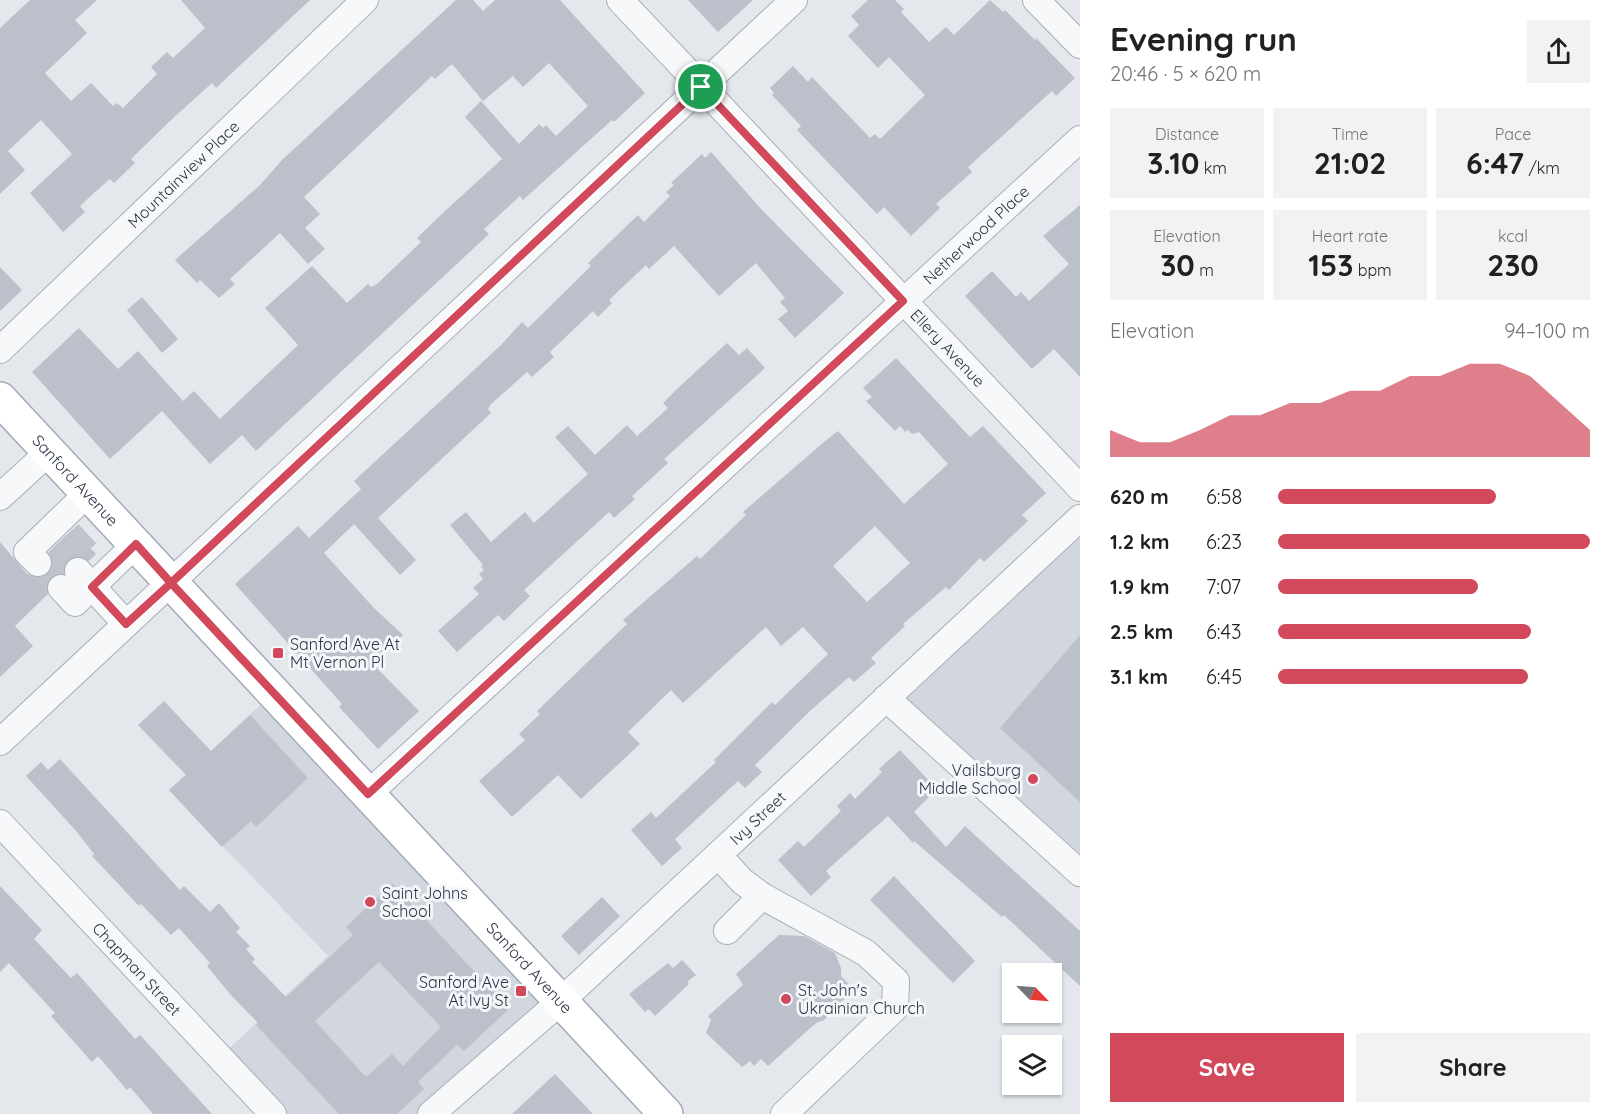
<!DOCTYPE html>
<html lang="en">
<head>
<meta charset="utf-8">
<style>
  :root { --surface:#fff; --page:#f2f2f2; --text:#202124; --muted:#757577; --accent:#d1495b }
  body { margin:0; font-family:Quicksand,sans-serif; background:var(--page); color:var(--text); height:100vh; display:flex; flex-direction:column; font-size:22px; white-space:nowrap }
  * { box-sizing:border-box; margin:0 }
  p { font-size:20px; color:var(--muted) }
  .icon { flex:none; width:33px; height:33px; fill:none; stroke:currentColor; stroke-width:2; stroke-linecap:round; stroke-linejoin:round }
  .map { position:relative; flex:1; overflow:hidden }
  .panel { display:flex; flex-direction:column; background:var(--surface); width:540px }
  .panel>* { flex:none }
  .needle { width:39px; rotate:115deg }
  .buttons { position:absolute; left:1002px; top:963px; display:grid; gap:12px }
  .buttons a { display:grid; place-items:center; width:60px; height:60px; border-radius:0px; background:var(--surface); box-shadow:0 2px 4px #0004; font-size:30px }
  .pin { position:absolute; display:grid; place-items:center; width:51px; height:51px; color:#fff; margin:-26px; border:3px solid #fff; border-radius:50%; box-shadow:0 2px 6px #0007 }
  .round { display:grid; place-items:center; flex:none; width:63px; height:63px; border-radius:0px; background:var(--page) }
  .summary { display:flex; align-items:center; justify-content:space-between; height:102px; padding:0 30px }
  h1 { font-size:33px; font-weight:700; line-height:45px }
  .metrics { display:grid; grid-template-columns:repeat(3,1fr); gap:9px; height:102px; padding:6px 30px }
  .metrics div { display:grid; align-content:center; border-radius:0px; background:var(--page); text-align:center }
  .metrics b { font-size:30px; font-weight:700 }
  .metrics small { font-size:16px; font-weight:400 }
  .metrics p { font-size:16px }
  .chart { height:168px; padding:12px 30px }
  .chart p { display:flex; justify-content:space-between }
  .chart svg { width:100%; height:108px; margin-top:6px; fill:var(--accent); opacity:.7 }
  .cta { display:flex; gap:12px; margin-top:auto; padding:12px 30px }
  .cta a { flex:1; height:69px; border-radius:0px; background:var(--accent); color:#fff; font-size:24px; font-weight:700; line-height:69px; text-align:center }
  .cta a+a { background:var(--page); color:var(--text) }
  ul { padding:0 30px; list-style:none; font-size:20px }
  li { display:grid; grid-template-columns:96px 72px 1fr; align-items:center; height:45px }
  li i { height:15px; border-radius:8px; background:var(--accent) }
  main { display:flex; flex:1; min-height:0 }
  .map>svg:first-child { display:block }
</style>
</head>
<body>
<main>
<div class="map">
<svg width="1080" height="1114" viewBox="0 0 1080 1114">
  <rect width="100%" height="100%" fill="#e4e7ec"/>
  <path fill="#d2d6de" d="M1080,528V864L891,694Z
    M272,694L558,1001L429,1114H275L221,1056L328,956L169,790Z"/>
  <path fill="#bbc0ca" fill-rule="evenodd" d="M30,0H97L75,20L87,33L45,73L71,101L91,83L113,106L117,103L123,108L157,74L151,67L167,52L173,58L205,28L181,0H310L216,88L212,83L171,120L131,159L135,163L114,183L110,179L94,193L80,206L85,212L63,232L30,193L72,154L41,120L8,151L25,170L0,194V28Z
    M456,0H473L483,11L495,0H560L645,93L614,122L612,120L523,200L520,196L484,229L489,234L256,451L242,435L210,464L162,411L110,459L32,372L79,328L118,369L138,351L183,401L194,391L220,419L298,345L265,308L312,266L347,303L368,284L371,287L377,284L421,242L417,238L445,211L502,159L465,117L481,101L519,144L539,124L543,128L546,125L556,136L588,106L549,63L523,87L513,76L483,101L452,64L435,79L432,76L304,197L320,214L305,228L325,249L308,264L280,233L230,279L235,284L219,298L200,280L197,283L175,260L260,185L282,160Z
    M688,0H753L718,32Z
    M868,0H895L904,9L901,12L929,42L946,27L954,35L990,0L1003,12L1005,10L1035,40L1036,38L1075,78L1056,96L1052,91L968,167L972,172L936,204L940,208L911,236L884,207L877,214L818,152L797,130L801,126L772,95L774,93L770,88L793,66L808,82L812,77L870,138L875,134L880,139L925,95L889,57L878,68L848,36L859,25L851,16Z
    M711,152L761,209L844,293L795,338L778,319L788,311L780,302L785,298L756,263L719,296L674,246L649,269L646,265L609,300L612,303L598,317L593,311L550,352L554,357L532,377L527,372L490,405L488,409L491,413L378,518L416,560L400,575L354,524L324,553L374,608L403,635L372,663L419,711L378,749L339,707L342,704L235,584L298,526L309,538L361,489L354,481L501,345L522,322L528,328L591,266L588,263L638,215L644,222L670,196L666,192L674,185L671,183L702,154L705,158Z
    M1080,205V377L1054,349L1032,369L965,296L992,271L1016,297L1021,292L1029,301L1069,264L1043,236Z
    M0,267L22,290L0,311Z
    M142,297L178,339L162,353L127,310Z
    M727,343L739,355L747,348L765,368L664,459L668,463L632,496L635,499L614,518L609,512L524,590L530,596L504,621L498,615L457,652L438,631L479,594L473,588L483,579L479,574L484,570L481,567L483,565L450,525L466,512L491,542L525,512L534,523L588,474L555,437L568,426L595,455L627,425L637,436L668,408L663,403L678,388Z
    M896,358L970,437L983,426L1046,493L1022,515L1028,521L984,562L980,558L949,590L946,587L903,624L905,626L871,658L876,663L854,682L849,677L811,710L755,765L762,772L745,788L738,781L675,839L682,848L662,866L631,830L651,812L656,818L716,762L714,760L772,702L775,705L828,654L803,627L781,646L766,627L683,703L671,690L628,732L640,744L581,799L558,775L512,817L479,781L525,740L519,734L540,714L537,711L627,624L623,620L697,556L700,559L746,515L743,512L824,442L838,431L904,504L948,464L919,432L912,434L908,430L905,432L900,426L895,431L866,401L872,397L863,388ZM875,526L910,563L867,602L833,566Z
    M72,530L96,554L89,561L74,557L68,560L63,574L50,577L47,584L48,594L15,626L33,646L0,677V542L27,574L41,578L52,567L53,560L49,552Z
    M1080,635V802L1000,728Z
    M164,701L211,751L250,715L308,778L256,827L251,821L222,847L169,790L186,775L138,725Z
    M900,750L937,789L914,812L946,847L965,826L1080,931V986L1004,915L1002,917L914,841L913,843L888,816L826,871L831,877L811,896L778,860L798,841L804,847L841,811L837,806L850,793L855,799L882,772L879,769Z
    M60,759L180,890L184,886L210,912L219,903L240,928L236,932L250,946L246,949L255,959L252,962L286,997L353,935L346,927L392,883L509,1009L464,1051L457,1045L418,1082L424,1089L397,1114H339L256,1025L258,1023L230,994L207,966L210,963L179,928L171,935L141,904L139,906L92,856L94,854L77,832L26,776L41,762L48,770ZM379,962L441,1027L403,1066L392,1054L366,1077L315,1021Z
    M894,876L975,961L953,983L870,900Z
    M0,886L42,930L34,939L71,978L77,973L135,1039L140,1035L212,1114H153L130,1087L127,1090L98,1056L92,1062L51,1016L55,1013L9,963L0,972Z
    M602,897L620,916L579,955L561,936Z
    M779,935L804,936L835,953L841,968V976L853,989L824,1020L816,1023L768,1066L761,1059L754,1066L750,1061L742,1067L706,1033L711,1020L708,1016L743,985L736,974Z
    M682,960L696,975L687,982L689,984L655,1016L649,1009L645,1012L629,994L668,963L673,968Z
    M555,1074L593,1114H512Z"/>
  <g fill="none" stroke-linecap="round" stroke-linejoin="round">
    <path stroke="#bfc3cb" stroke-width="26" stroke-dasharray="26 13" stroke-linecap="butt" d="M69,533L92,558
      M54,547L78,571
      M38,563L61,588"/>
    <defs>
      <g id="minor">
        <path id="s1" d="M620,0L1080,488"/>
        <path d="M1036,0L1080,45"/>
        <path id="s2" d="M0,350L365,0"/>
        <path d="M0,497L49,452"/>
        <path d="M38,563L27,552L88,493"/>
        <path d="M78,571L126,624"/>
        <path d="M61,588L75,603L136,544"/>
        <path d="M886,698L1080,873"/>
        <path d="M0,742L794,0"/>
        <path id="s3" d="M368,794L1080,139"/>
        <path id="s4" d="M0,823L273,1114"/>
        <path d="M718,855L742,881L762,896L866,953L896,981L895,1008L784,1114"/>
        <path d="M727,931L762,896"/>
        <path id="s5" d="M431,1114L561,1001L1080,518"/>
      </g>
      <g id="major">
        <path id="s6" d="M0,399L666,1114"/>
      </g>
    </defs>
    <use href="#minor" stroke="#a9aeb7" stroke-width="28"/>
    <use href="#major" stroke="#a3abb8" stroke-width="36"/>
    <use href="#minor" stroke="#f7f8fa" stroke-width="26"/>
    <use href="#major" stroke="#fff" stroke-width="33"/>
  </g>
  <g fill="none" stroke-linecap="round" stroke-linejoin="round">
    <defs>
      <path id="route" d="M701,87L171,583L136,544L92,587L126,624L171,583L368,794L903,301L701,87"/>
    </defs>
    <use href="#route" stroke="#fff" stroke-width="12"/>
    <use href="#route" stroke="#d1495b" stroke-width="8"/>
  </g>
  <g fill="#d1495b" stroke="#f4f6f9" stroke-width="2">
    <rect x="272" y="647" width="12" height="12" rx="3"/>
    <circle cx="1033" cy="779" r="6"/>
    <circle cx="370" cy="902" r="6"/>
    <rect x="515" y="985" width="12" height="12" rx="3"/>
    <circle cx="786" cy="999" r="6"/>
  </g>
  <g text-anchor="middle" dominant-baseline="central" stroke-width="6" stroke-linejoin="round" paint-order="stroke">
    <g font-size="16" fill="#2b3445" stroke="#f4f6f9">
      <text stroke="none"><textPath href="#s2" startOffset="254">Mountainview Place</textPath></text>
      <text stroke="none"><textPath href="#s3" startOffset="826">Netherwood Place</textPath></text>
      <text stroke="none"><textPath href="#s1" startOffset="478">Ellery Avenue</textPath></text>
      <text stroke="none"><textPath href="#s6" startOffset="111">Sanford Avenue</textPath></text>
      <text stroke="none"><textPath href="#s5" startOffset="441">Ivy Street</textPath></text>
      <text stroke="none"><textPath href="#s6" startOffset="777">Sanford Avenue</textPath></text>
      <text stroke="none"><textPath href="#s4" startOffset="200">Chapman Street</textPath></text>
    </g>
    <g font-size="16" fill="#2b3445" stroke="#f4f6f9" text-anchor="start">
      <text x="290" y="644">Sanford Ave At<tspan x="290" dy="18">Mt Vernon Pl</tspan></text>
      <text x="1021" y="770" text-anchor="end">Vailsburg<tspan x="1021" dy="18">Middle School</tspan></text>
      <text x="382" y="893">Saint Johns<tspan x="382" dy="18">School</tspan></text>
      <text x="509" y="982" text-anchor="end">Sanford Ave<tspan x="509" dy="18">At Ivy St</tspan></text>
      <text x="798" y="990">St. John's<tspan x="798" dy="18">Ukrainian Church</tspan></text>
    </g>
  </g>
</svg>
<div class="buttons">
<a><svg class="needle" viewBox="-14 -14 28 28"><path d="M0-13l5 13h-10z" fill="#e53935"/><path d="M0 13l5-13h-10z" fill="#757577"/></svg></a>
<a><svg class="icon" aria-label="layers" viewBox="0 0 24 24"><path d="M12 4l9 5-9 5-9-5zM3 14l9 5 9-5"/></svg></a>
</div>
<div class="pin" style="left:701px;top:87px;background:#1e9e55"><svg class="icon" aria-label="arrive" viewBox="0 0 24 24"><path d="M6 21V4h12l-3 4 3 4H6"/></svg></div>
</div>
<section class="panel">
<div class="summary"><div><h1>Evening run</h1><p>20:46 · 5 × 620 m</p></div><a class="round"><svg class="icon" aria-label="share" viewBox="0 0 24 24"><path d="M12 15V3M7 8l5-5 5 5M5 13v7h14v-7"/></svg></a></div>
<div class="metrics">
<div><p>Distance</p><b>3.10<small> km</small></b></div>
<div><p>Time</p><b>21:02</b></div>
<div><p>Pace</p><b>6:47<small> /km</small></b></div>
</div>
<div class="metrics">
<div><p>Elevation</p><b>30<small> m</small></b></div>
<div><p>Heart rate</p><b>153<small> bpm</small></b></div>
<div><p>kcal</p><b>230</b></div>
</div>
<div class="chart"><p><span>Elevation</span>94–100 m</p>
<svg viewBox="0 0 160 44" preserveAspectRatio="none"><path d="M0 44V33L10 38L20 38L30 33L40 27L50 27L60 22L70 22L80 17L90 17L100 11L110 11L120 6L130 6L140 11L150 22L160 33V44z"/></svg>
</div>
<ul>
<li><b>620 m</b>6:58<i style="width:70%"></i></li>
<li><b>1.2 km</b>6:23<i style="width:100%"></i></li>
<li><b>1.9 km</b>7:07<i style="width:64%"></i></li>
<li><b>2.5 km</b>6:43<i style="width:81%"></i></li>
<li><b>3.1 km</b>6:45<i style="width:80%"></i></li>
</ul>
<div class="cta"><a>Save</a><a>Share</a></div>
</section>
</main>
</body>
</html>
